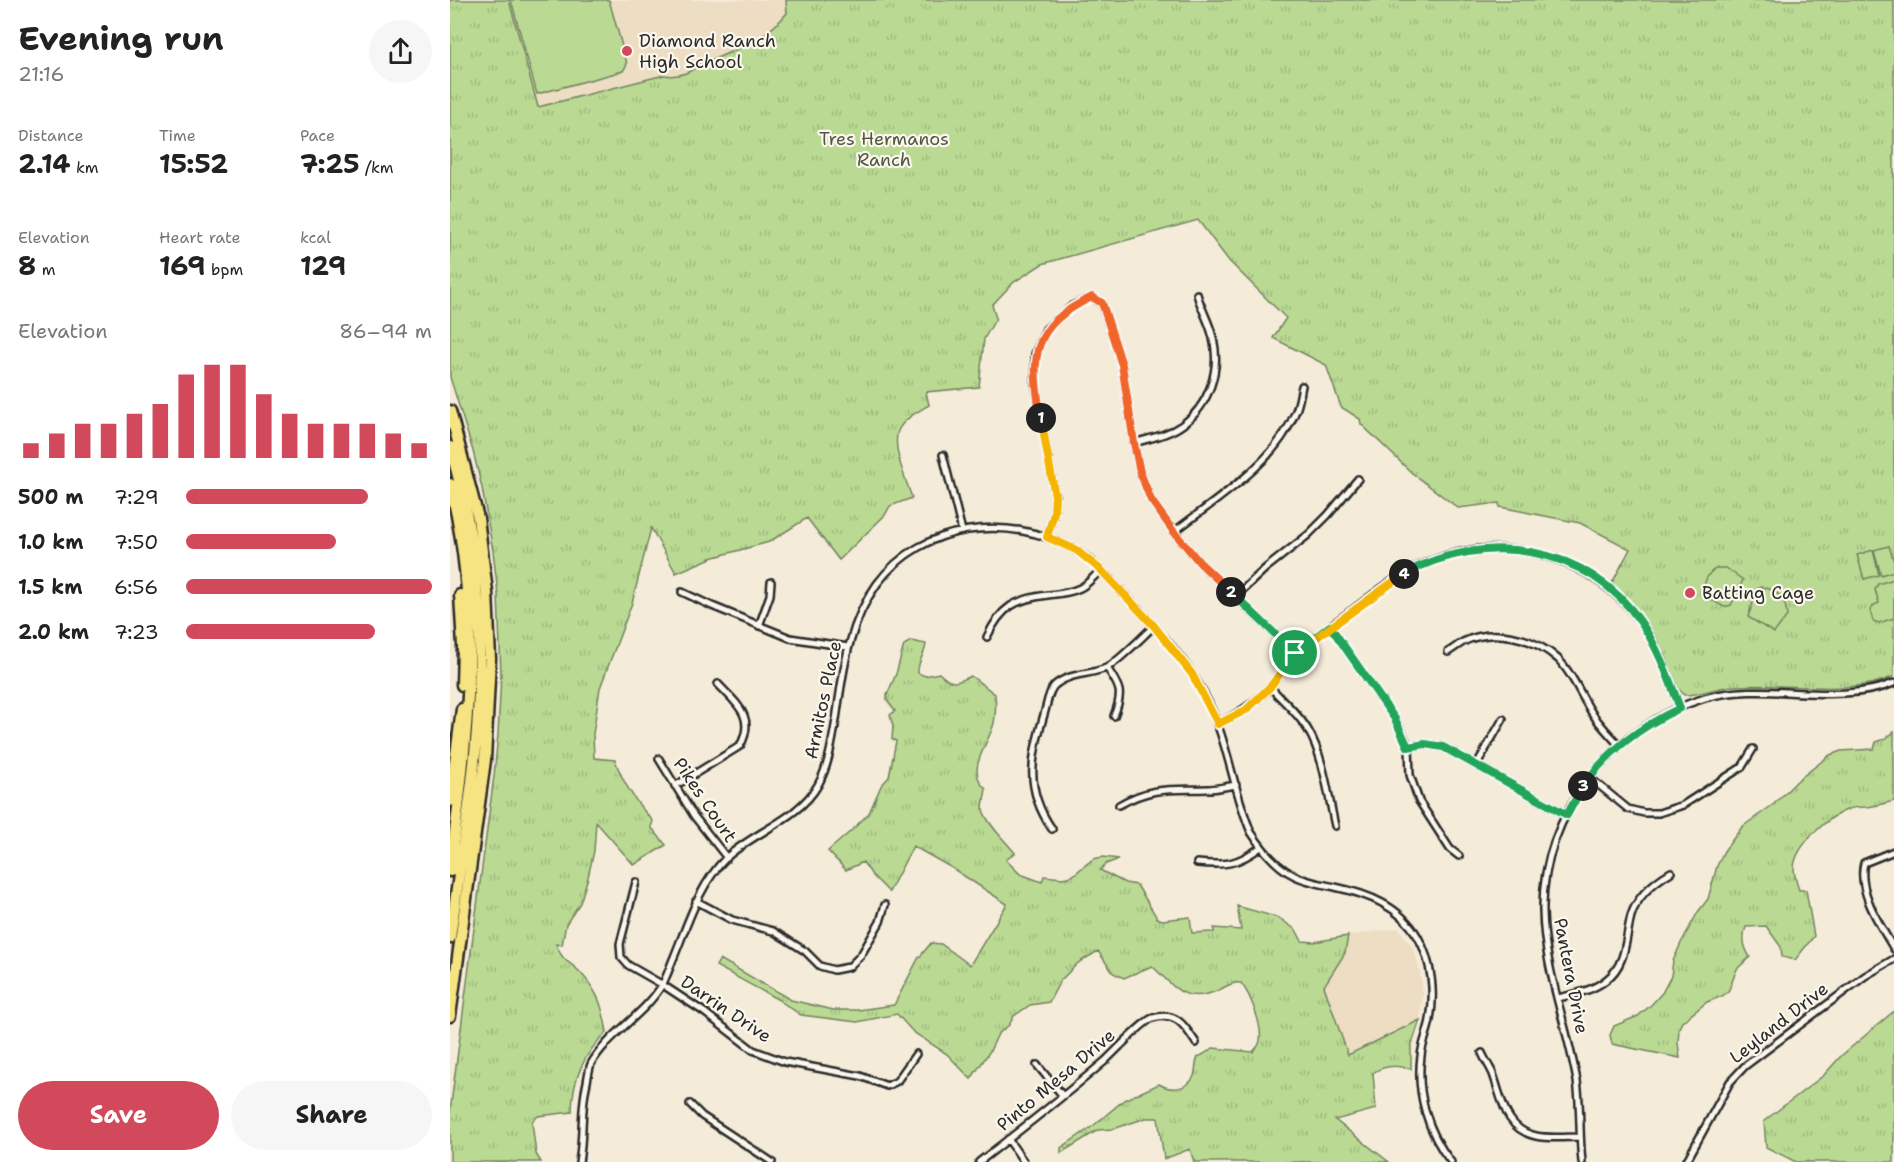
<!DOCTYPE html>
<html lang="en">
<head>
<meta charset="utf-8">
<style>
  :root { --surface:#fff; --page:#f6f6f6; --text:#222; --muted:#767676; --accent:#d1495b }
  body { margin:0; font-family:"Shantell Sans",sans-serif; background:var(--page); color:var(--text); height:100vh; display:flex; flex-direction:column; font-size:22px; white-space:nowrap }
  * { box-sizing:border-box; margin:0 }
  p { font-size:20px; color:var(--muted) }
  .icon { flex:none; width:33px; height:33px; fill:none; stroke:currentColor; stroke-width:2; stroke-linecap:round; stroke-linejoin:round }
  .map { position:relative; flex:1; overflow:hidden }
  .panel { display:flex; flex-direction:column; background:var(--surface); width:450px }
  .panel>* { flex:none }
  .pin { position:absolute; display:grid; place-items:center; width:51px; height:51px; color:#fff; margin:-26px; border:3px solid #fff; border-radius:50%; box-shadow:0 2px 6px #0007 }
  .km { position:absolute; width:30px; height:30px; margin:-15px; border-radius:50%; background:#222; color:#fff; font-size:16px; line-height:30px; text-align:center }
  .round { display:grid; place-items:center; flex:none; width:63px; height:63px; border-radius:32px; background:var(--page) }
  .overview { display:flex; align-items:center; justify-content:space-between; height:102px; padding:0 18px }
  h1 { font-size:33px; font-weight:700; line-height:45px }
  .figures { display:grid; grid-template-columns:repeat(3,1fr); gap:9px; height:102px; padding:6px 18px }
  .figures div { display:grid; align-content:center }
  .figures b { font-size:26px; font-weight:700 }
  .figures small { font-size:16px; font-weight:400 }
  .figures p { font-size:16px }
  .chart { height:168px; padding:12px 18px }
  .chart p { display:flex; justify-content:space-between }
  .chart svg { width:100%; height:108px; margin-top:6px; stroke:var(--accent); stroke-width:6 }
  .primary-button { display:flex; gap:12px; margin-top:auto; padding:12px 18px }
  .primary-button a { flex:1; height:69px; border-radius:36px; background:var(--accent); color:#fff; font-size:24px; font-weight:700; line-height:69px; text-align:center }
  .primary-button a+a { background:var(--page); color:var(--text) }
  ul { padding:0 18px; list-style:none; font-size:20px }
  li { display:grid; grid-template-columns:96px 72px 1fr; align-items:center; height:45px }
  li i { height:15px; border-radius:8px; background:var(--accent) }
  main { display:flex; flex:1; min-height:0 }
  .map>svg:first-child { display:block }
</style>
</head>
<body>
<main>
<section class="panel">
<div class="overview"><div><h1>Evening run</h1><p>21:16</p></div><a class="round"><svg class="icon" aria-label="share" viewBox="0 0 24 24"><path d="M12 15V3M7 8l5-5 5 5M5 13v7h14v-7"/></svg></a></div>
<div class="figures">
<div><p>Distance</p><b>2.14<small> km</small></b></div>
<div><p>Time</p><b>15:52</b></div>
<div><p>Pace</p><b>7:25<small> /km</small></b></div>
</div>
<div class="figures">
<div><p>Elevation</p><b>8<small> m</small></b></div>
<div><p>Heart rate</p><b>169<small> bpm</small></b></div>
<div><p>kcal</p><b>129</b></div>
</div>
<div class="chart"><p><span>Elevation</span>86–94 m</p>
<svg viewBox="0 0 160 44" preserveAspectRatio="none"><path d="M5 44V38M15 44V34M25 44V30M35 44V30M45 44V26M55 44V22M65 44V10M75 44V6M85 44V6M95 44V18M105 44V26M115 44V30M125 44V30M135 44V30M145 44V34M155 44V38"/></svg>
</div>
<ul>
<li><b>500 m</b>7:29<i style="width:74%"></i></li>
<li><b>1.0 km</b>7:50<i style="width:61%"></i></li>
<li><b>1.5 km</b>6:56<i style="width:100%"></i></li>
<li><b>2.0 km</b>7:23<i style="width:77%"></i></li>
</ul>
<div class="primary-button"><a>Save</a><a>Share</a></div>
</section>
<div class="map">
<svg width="1444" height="1162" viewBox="0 0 1444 1162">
  <defs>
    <pattern id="grass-tufts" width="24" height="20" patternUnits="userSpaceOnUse" patternTransform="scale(1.5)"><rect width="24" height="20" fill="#bada93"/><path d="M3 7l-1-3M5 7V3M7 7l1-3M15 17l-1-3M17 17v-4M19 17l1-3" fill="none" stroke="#a0bb7f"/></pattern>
  </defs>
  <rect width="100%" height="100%" fill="#f5ebd9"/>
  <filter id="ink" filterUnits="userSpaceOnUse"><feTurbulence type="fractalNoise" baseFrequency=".0167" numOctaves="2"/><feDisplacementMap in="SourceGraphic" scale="12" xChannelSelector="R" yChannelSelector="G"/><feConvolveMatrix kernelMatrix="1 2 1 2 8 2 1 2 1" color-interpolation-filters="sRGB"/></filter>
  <g filter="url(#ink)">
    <path fill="#edddc3" d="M59,0H336L337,13L326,27L310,37L262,60L257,57L248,67L235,74L225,76L214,75L88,108Z
      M949,928L964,950L970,971L973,993L970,1020L898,1056L874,986L895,953L898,936Z"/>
    <path fill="url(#grass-tufts)" stroke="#72825f" stroke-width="1.5" d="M0,0H59L88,107L214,75C232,78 246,70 257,57L262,60C290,48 318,37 337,13L336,0H1444V676C1404,697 1331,682 1284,686C1267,687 1251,695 1234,695L1228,688C1211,646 1197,614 1161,585L1180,549L1130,523L1050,507L1049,503L1008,508L962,473L911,424L910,419L891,407L876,365L823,338L836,318L779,261L748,220L592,264L564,282L542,305L546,318L534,339L529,387L476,392L479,405C469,411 455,418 449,429C440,445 457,482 462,498L440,506L435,515L389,560L357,518L319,542L261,558L226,573L201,528L182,603L150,688L143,734L144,758L165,760C173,783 186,803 203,821L201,827L216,845L184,865L146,822L144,851L138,877L130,903L116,924L112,945L106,944C114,964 117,959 130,972C149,993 152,1005 157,1032C134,1053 122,1081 122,1112L88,1116L82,1122L86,1154L91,1162H0V1112L44,776L48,735L51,675L48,594L43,551L32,488L23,451L0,377Z
      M461,641L476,644C475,655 467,661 468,673L475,676L489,673C502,686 506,683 521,676L545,694C546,704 546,713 544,723C539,744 514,770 536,789C535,796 533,803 533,809C534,820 557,843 565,853L556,860L570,874L592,882L594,876L613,878L622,876L643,859L653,857L669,859L656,864L650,870L675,883L687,885L707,918L712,920L740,917L742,933L764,932V928L791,930L787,906L829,918L846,930L852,941L864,942L898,936L895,953L874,986L898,1055L970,1020L961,1047V1069C948,1065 934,1065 923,1073L926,1109L885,1120L939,1162H744L740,1149L714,1159L708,1118H696L663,1129L648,1130L611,1153V1148L643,1126L674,1100L709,1084C720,1091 738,1090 744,1076C746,1070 745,1063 748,1057L754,1054L763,1048L803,1052C805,1049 808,1047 809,1044C815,1030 800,994 791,983C783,982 777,986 769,990C734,1005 726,988 702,966L674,978L663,973L648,951L628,963L610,981L599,1002L580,1005L564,1016L559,1025L548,1034L540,1051L521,1079L497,1054L463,1032L447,1014L407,1022L351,1015L327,999L266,966L270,959L341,1000L383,1010H408L444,1005L468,959L481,943L491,944L520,965L557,904L502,868L463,846L439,892L422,875L413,862L396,870L378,851L401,831L419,813L431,786L439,777L446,741L442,739L443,726L440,715L445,711L437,700V695L446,674L454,645Z
      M1444,732V801C1435,803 1426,806 1417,807C1411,807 1404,807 1399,809C1379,816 1345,845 1344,868C1344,875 1347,884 1349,890H1356L1364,936L1345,960L1332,957L1331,947L1316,926L1296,927C1292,937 1294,948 1300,957L1287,969L1278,992L1272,996L1257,1002L1232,1022L1229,1028L1228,1043L1230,1058L1162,1044L1160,1035L1164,1026L1188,1016L1201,1005L1212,993L1221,976L1223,961L1231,943L1248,912L1258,899L1267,866L1274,851L1292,827L1324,804L1348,780L1380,755L1391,751L1424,749L1426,742L1435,739Z
      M1444,1011V1162H1346L1316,1147L1314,1121L1374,1075L1391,1056Z"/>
    <path fill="#bada93" stroke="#72825f" stroke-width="1.5" d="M61,0H159L177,64L173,71L87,94Z
      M1439,546L1444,562V571L1431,575L1424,550Z
      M1423,550L1429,575L1414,579L1407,555Z
      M1268,568H1276L1293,580L1281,605L1274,607L1253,595C1254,583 1256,572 1268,568Z
      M1444,579V618L1429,623L1423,621L1420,610L1424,605L1429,603L1425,589L1428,584Z
      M1311,587C1328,590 1336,598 1337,616L1324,633L1298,617L1308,588Z"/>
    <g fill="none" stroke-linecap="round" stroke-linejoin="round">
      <defs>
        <path id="minor" d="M684,443C700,438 718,435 732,425C759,406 771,370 763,338C760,323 751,309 747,294
          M493,455L512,531
          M724,532C766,499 825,464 845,413C849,405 850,395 852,386
          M597,537L604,513L605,496L585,382V354L596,329L622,306L642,297L652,304L672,365L684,443L690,472L701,500L724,532L750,563L845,653
          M232,592L262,606L340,638L398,647
          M786,596L816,568L858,535L878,515L908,479
          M309,626L320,595L321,582
          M880,626L945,719L959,747L960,775L969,801L1000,849L1009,856
          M537,637C551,607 565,599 598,595C608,594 620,593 630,588C637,585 644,576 651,570
          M998,652C1003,649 1008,645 1013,642C1043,627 1084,637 1108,659C1123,674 1131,696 1142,713C1150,725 1160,735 1169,745
          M657,668C671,688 673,693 664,716
          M820,687C833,701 848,713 858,730C874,757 878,795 885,826
          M768,724C787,714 804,704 819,688C829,677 836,662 847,652C866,636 886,622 905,608C928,591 952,572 978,562C1055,531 1140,556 1190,621C1209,646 1219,679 1230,708
          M959,747L975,744L993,747L1117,815
          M209,759L244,816L277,858
          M1027,764L1053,719
          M1139,777L1178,809L1194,813H1209L1233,805L1292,767L1303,749
          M225,786L290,746C306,717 287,704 268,684
          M669,805C703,786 721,790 758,789C767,789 777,786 786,785
          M602,829C573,787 582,756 595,711C597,704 599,691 604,686C617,673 640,675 656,668C667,663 693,636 704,626
          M1444,851L1414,863C1407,891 1430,925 1444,949
          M747,863C776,866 788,864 811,847
          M186,882L170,944L171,957L178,965L213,985L254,1012L303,1050L335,1062L410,1076L437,1086L447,1081L466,1054
          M246,901L282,920L323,931L355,951L370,966L384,970L399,967L411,955L430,922L435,905
          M1108,998C1125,994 1142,991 1156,980C1177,964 1175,939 1181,916C1187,896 1204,882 1221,872
          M1032,1053C1035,1060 1040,1067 1043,1074C1052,1099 1055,1130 1086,1136C1100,1139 1116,1137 1129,1137
          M587,1065L613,1096
          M240,1104L252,1116L322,1162
          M558,1139L574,1162
          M129,1162C134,1134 130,1110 137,1082C138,1076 139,1069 141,1064C158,1034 194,1015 212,985C217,977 220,966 224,957C238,923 249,885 276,858C302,833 349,819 368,785C379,765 382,742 386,720C393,672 398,624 427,584C472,523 559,513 623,549C643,559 659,579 674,594C704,626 735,657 755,696C778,739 782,788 801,832C812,849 826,867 845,876C858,882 871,884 885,887C918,894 950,906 968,937C982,962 985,993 980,1020C978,1032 972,1044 971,1056C966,1093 978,1133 1001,1162
          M529,1162C572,1129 614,1096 655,1061C665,1052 693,1021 703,1018C727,1011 735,1026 746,1043
          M1132,1162C1129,1135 1131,1108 1127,1081C1117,1025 1094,968 1093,911C1091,814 1164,725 1255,698C1316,680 1384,707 1444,683
          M1236,1162L1280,1082L1295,1066L1415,976L1444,959"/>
        <path id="motorway" d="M0,411L28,518L37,592L40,659L35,760L0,1016
          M0,447C23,522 32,611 29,690C27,772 11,856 0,938
          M0,484C33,615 17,740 0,871
          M10,595L13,646L12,685
          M0,801L12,709"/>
      </defs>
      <use href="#minor" stroke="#2b2b2b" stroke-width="10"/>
      <use href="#motorway" stroke="#2b2b2b" stroke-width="15"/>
      <use href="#minor" stroke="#fbf7ec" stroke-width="5"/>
      <use href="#motorway" stroke="#f6e381" stroke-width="10"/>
    </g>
  </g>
  <g fill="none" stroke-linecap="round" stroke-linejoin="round" filter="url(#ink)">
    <defs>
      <path id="split-1" d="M591,418L605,496L604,513L597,537L626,550L651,570L704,626L742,674L768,724L796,710L820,687L845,653"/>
      <path id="split-2" d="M591,418C580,356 581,326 642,297L652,303L672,365L684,443L690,472L701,500L724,532L750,563L781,592"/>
      <path id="split-3" d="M781,592L845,653L880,626L945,719L958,747L975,744L993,747L1117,815L1133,786"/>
      <path id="split-4" d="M954,574C1035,530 1138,544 1192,624C1209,650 1219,679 1230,708C1190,727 1159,750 1133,786"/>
      <path id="split-5" d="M845,653L954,574"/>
    </defs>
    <use href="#split-1" stroke="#fff" stroke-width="12"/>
    <use href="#split-2" stroke="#fff" stroke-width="12"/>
    <use href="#split-3" stroke="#fff" stroke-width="12"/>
    <use href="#split-4" stroke="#fff" stroke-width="12"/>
    <use href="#split-5" stroke="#fff" stroke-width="12"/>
    <use href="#split-1" stroke="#f5b400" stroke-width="8"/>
    <use href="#split-2" stroke="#f0652b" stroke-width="8"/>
    <use href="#split-3" stroke="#22a559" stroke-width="8"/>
    <use href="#split-4" stroke="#22a559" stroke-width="8"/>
    <use href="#split-5" stroke="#f5b400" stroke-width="8"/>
  </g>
  <g fill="#d1495b" stroke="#fbf7ec" stroke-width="2">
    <circle cx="177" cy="51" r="6"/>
    <circle cx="1240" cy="593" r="6"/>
  </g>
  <g text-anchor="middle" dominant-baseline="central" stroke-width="4.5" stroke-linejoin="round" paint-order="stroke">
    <g font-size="18" fill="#2b2b2b" stroke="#fbf7ec" text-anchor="start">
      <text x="189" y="41">Diamond Ranch<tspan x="189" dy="21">High School</tspan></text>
      <text x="1252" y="593">Batting Cage</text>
    </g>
    <g font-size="18" fill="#4f5745" stroke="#fbf7ec">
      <text x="434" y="139">Tres Hermanos<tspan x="434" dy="21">Ranch</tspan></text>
    </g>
    <g font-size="18" fill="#2b2b2b" stroke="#fbf7ec">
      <text transform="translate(373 700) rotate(-78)">Armitos Place</text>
      <text transform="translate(255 800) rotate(56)">Pikes Court</text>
      <text transform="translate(1121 976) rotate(79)">Pantera Drive</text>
      <text transform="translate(276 1009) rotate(34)">Darrin Drive</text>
      <text transform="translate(1329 1023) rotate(-38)">Leyland Drive</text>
      <text transform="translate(606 1080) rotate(-40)">Pinto Mesa Drive</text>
    </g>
  </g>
</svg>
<div class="pin" style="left:845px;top:653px;background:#1e9e55"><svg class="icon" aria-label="arrive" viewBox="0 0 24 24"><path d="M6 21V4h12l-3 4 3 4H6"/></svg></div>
<b class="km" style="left:591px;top:418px">1</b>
<b class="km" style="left:781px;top:592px">2</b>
<b class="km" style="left:1133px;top:786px">3</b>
<b class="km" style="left:954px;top:574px">4</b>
</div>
</main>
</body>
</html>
